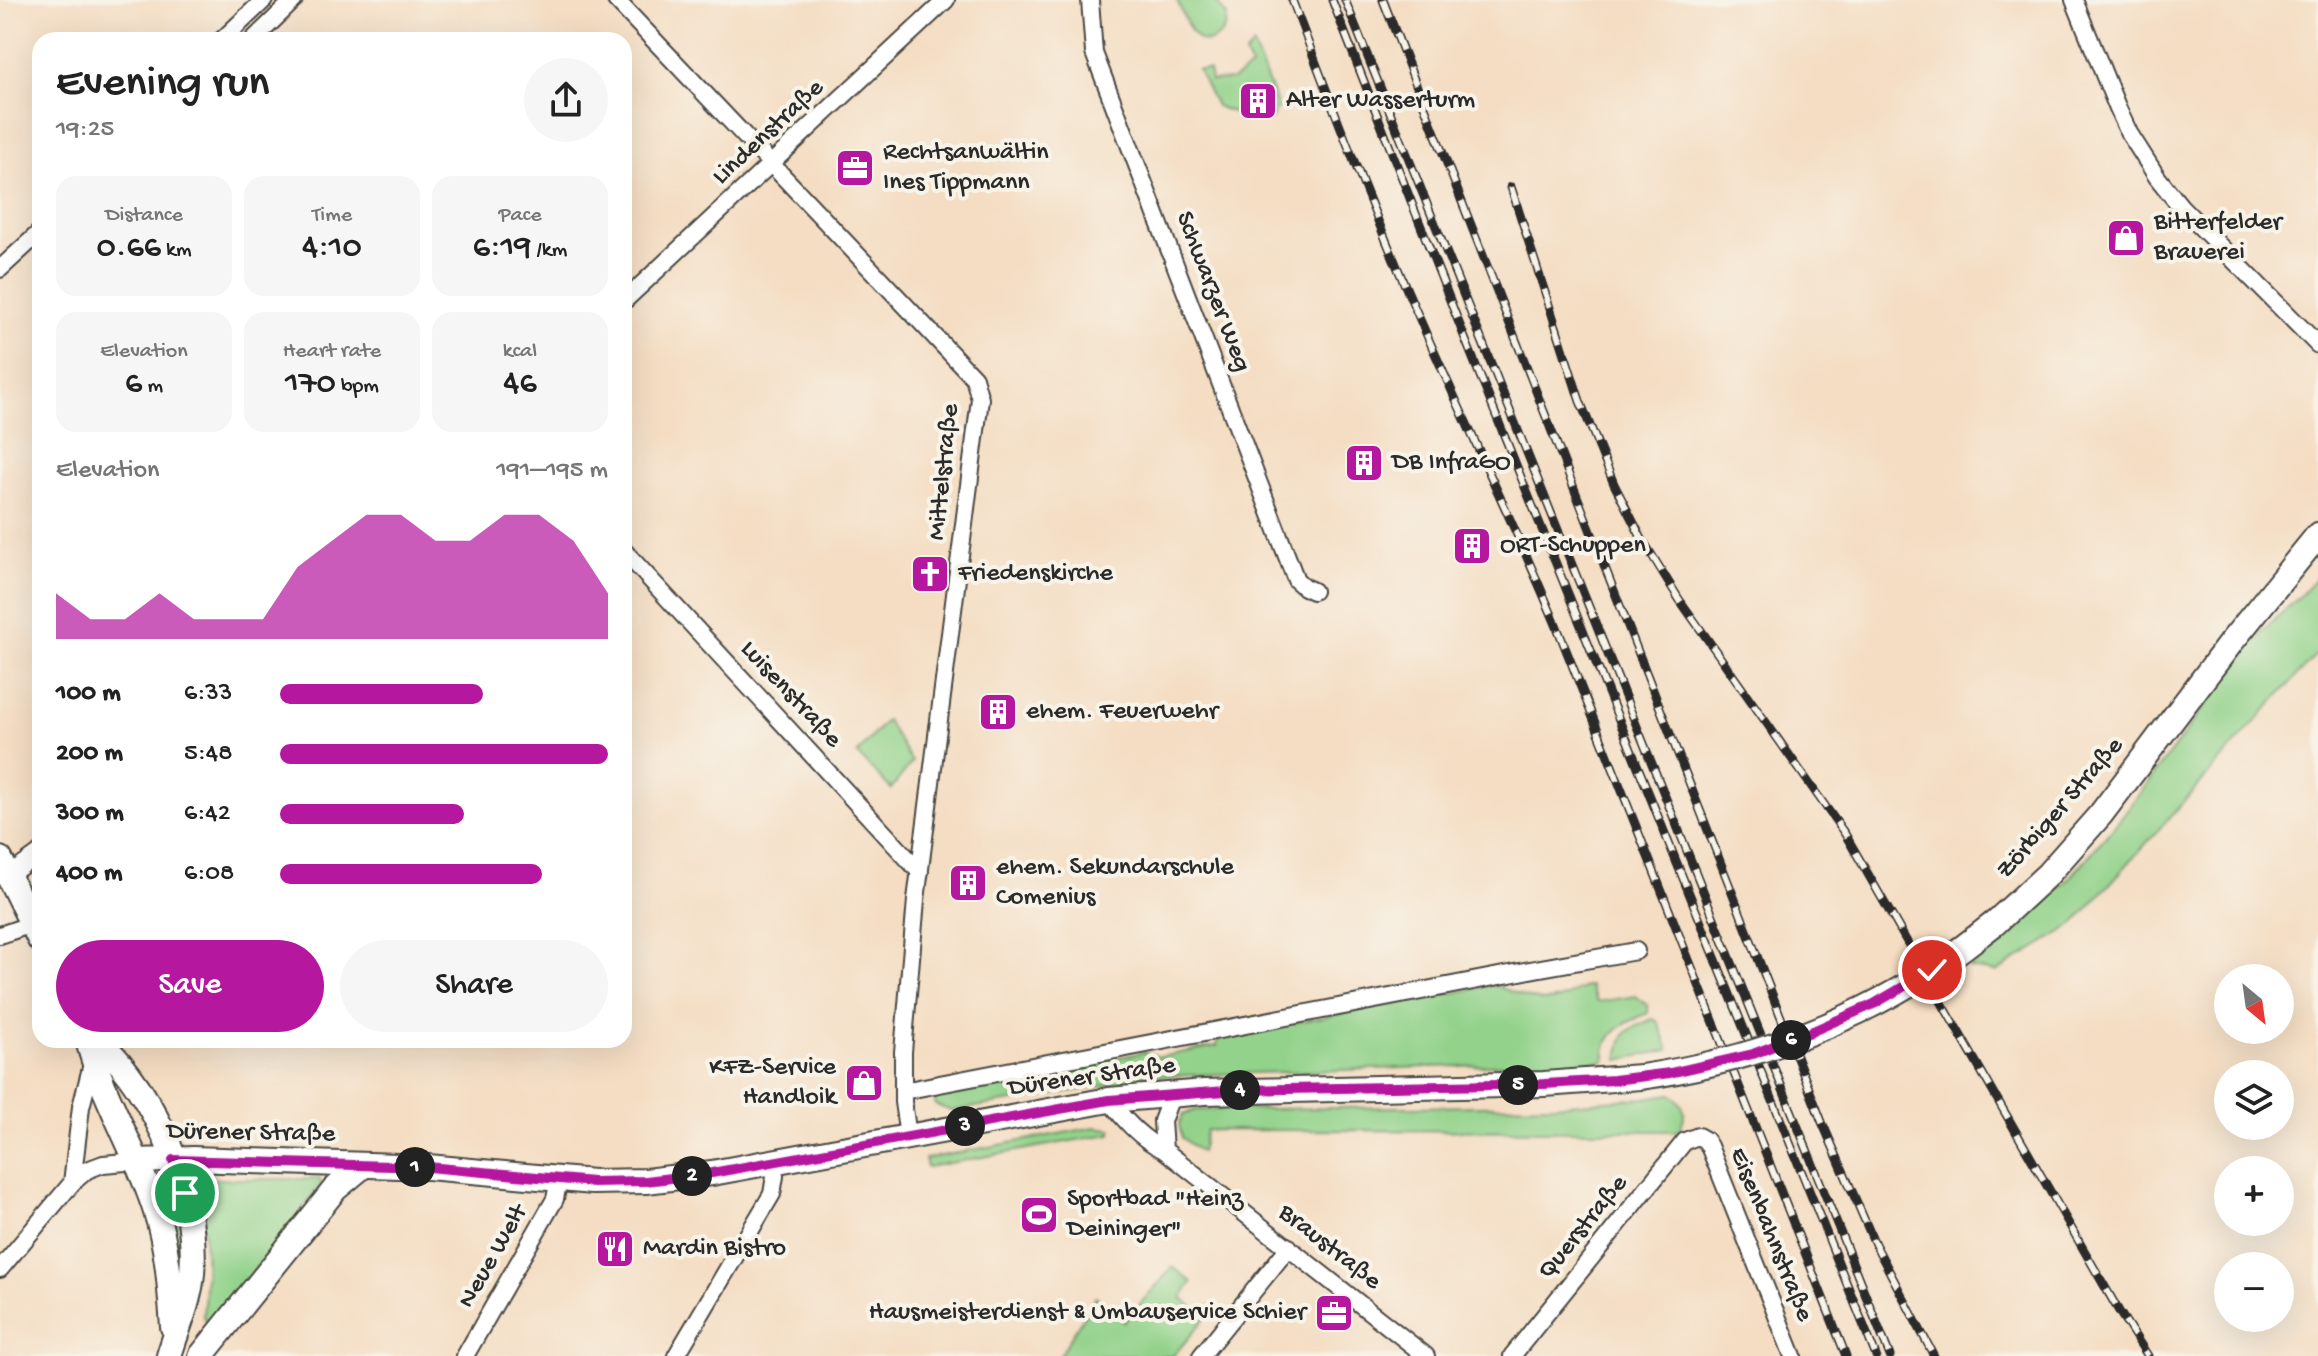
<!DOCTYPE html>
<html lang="en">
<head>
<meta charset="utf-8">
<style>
  :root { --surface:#fff; --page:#f6f6f6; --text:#222; --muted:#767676; --accent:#b5179e }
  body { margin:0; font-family:"Gochi Hand",sans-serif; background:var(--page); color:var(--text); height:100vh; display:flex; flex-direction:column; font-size:30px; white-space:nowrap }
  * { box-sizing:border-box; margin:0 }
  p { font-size:26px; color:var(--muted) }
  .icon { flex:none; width:44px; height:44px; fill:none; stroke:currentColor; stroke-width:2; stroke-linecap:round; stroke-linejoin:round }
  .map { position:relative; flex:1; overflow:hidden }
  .panel { position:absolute; left:32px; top:32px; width:600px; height:1016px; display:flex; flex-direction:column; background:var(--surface); border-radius:24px; box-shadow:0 8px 32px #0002 }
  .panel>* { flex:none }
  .needle { width:52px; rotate:151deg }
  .buttons { position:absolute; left:2214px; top:964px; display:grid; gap:16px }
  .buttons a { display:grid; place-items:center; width:80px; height:80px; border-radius:50%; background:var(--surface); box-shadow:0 8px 32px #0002; font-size:40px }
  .pin { position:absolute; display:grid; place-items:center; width:68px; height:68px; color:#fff; margin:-34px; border:4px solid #fff; border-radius:50%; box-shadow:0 2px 8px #0007 }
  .km { position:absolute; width:40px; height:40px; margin:-20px; border-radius:50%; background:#222; color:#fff; font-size:22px; line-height:40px; text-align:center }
  .round { display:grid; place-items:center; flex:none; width:84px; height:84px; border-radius:42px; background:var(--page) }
  .headline { display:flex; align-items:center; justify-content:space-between; height:136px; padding:0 24px }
  h1 { font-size:44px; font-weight:600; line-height:60px }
  .stats { display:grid; grid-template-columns:repeat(3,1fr); gap:12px; height:136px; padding:8px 24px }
  .stats div { display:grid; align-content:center; border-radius:20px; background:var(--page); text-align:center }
  .stats b { font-size:34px; font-weight:600 }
  .stats small { font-size:22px; font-weight:400 }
  .stats p { font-size:22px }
  .chart { height:224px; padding:16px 24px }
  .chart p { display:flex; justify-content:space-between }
  .chart svg { width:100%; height:144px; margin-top:8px; fill:var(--accent); opacity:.7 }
  .cta { display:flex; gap:16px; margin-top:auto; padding:16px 24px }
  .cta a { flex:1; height:92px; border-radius:48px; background:var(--accent); color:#fff; font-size:32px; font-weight:600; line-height:92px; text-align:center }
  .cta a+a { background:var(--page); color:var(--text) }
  ul { padding:0 24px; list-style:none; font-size:26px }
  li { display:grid; grid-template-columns:128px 96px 1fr; align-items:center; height:60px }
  li i { height:20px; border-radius:10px; background:var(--accent) }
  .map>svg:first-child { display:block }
</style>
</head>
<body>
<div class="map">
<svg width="2318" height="1356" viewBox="0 0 2318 1356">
  <rect width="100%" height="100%" fill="#f7f3e8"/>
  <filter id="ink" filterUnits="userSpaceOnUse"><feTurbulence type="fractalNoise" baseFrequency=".0125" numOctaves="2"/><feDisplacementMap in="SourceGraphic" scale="16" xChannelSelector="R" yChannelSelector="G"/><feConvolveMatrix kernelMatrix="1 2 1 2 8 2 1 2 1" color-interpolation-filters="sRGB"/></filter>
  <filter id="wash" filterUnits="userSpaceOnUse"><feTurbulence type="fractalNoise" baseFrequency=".006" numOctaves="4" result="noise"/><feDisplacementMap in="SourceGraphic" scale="32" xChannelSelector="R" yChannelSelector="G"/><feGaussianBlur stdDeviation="1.8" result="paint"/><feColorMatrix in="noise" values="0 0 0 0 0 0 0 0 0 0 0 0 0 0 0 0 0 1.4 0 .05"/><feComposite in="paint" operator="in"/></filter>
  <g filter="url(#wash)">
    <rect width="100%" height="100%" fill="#f4ddc2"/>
    <path fill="#92d28a" stroke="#5e7e5a" stroke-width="2" d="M1177,0H1215L1227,16C1227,25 1225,33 1216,38C1194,54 1184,15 1177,0Z
      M1253,45L1278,107L1271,119L1252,120L1216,106L1198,70H1209L1211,81L1232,80L1251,68L1245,54Z
      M2318,576V652L2073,925L1996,972L1969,968L2007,938L2070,878L2122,817L2262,631L2296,600Z
      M886,720L912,762L891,789L857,754Z
      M1494,985C1514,992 1539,1006 1559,999C1570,996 1578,988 1590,986L1597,1002L1636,996L1648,1006V1013C1626,1022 1602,1032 1605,1061L1164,1076L951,1111L936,1105L933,1095L1144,1052L1159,1057L1217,1046L1218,1037Z
      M1653,1019L1658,1021L1669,1050L1618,1060C1622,1029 1626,1031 1653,1019Z
      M1671,1094C1686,1105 1688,1115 1678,1131L1206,1130L1201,1152L1182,1138L1179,1124L1183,1115L1195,1110L1553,1105L1644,1098Z
      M1095,1127L1112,1129L1111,1134L927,1167L925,1159Z
      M197,1179H319L322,1184L214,1321H207L203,1317C207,1269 208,1229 193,1183Z
      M172,1188C181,1218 185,1248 182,1279L165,1199V1190Z
      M1173,1267L1192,1282L1182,1298L1201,1314L1210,1305L1215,1307L1173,1356H1059L1096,1296L1124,1322Z"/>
  </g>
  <g filter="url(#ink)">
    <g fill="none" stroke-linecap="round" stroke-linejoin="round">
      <defs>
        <path id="street" d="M616,0L974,378L980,399L916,900L903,1052V1102L908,1136
          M1090,0L1094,53L1296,580L1304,587L1313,591
          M2074,0L2118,109L2129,133L2157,177L2181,207L2318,345
          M222,40L264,0
          M253,40L294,0
          M0,269L40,232
          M624,301L946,0
          M624,551L920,872
          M8,876L40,853
          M0,935L32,924
          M903,1091L1535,969L1636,951
          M1109,1100C1124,1120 1141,1139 1164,1150L1426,1356
          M1164,1150L1162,1121L1172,1094
          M72,1183L81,1107L93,1060
          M0,1269L72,1183L87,1170L103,1164L137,1161
          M465,1356L555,1199L559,1179
          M676,1356L772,1194L775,1176L772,1162
          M1201,1356L1289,1247
          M1512,1356L1685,1141L1698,1136L1705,1140L1709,1146L1793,1356"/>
        <path id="primary" d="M0,859L40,940
          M1995,923L2048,874L2101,814L2232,641L2318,535
          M88,1040C103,1100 138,1153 156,1212C168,1249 170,1288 173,1327
          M98,1040C156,1093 199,1195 192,1273C190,1301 177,1329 169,1356
          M137,1161L193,1159L428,1167L593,1182L646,1181L712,1173L1109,1100L1204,1092L1544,1084L1641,1077
          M201,1356L335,1189L364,1165"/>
      </defs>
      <use href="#street" stroke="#494642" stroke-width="20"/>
      <use href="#primary" stroke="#494642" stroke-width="28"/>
      <use href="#street" stroke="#fff" stroke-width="16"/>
      <use href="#primary" stroke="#fff" stroke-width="24"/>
      <defs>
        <path id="rail" d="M1292,0C1333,108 1374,216 1421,322C1466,424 1514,524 1557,627L1846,1356
          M1332,0L1468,346L1876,1356
          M1345,0L1890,1356
          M1383,0L1822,1122L1875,1244L1934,1356
          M1511,187L1580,401L1614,484L1642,539L1679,599L1845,834L2120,1313L2148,1356"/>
      </defs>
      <use href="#rail" stroke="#2b2b2b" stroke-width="9"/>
      <use href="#rail" stroke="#f7f3e8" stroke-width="6" stroke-dasharray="18" stroke-linecap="butt"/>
      <defs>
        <path id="primary-bridge" d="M1641,1077C1744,1062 1844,1027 1932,970C1954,955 1974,939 1995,923"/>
      </defs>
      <use href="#primary-bridge" stroke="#494642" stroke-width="28" stroke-linecap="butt"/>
      <use href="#primary-bridge" stroke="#fff" stroke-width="24"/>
    </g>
  </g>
  <g fill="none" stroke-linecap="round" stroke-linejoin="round" filter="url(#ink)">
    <defs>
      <path id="route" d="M185,1193L173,1160L428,1167L593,1182L646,1181L712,1173L1109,1100L1239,1090L1544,1084L1614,1080L1670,1073L1753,1054L1813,1031L1874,1004L1932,970"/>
    </defs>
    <use href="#route" stroke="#fff" stroke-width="16"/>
    <use href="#route" stroke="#b5179e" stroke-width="10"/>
  </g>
  <defs>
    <symbol id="building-square" viewBox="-11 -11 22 22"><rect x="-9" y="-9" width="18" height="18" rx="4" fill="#b5179e" stroke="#f7f3e8"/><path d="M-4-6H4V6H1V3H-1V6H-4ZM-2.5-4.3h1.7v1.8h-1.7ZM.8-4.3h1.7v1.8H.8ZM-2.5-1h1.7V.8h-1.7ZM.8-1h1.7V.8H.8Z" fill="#fff"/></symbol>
    <symbol id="office-square" viewBox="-11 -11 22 22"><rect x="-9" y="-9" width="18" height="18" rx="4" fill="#b5179e" stroke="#f7f3e8"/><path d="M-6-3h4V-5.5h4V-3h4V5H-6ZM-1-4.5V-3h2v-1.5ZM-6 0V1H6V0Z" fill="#fff"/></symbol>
    <symbol id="shop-square" viewBox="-11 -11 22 22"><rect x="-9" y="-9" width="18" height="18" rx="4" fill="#b5179e" stroke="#f7f3e8"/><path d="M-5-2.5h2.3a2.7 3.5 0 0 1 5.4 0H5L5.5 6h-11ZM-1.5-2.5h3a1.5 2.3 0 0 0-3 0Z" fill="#fff"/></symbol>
    <symbol id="church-square" viewBox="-11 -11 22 22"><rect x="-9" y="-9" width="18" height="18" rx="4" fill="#b5179e" stroke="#f7f3e8"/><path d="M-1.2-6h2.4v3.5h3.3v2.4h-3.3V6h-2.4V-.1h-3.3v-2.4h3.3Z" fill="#fff"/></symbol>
    <symbol id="stadium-square" viewBox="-11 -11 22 22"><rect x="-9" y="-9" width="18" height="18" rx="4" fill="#b5179e" stroke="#f7f3e8"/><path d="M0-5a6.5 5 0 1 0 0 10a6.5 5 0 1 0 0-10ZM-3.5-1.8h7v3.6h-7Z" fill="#fff"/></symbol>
    <symbol id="restaurant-square" viewBox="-11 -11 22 22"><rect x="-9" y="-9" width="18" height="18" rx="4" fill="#b5179e" stroke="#f7f3e8"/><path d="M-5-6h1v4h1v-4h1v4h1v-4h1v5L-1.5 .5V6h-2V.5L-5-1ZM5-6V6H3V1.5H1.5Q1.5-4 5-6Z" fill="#fff"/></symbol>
  </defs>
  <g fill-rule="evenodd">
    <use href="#building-square" x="1236" y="79" width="44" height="44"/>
    <use href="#office-square" x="833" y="146" width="44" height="44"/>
    <use href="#shop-square" x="2104" y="216" width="44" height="44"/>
    <use href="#building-square" x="1342" y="441" width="44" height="44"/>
    <use href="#building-square" x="1450" y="524" width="44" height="44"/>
    <use href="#church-square" x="908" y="552" width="44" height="44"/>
    <use href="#building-square" x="976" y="690" width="44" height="44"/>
    <use href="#building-square" x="946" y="861" width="44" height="44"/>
    <use href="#shop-square" x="842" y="1061" width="44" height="44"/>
    <use href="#stadium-square" x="1017" y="1193" width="44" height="44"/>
    <use href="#restaurant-square" x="593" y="1227" width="44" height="44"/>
    <use href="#office-square" x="1312" y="1291" width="44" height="44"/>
  </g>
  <g text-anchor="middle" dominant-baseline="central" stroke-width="8" stroke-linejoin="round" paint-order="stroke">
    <g font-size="26" fill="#2b2b2b" stroke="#f7f3e8" text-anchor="start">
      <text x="1286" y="101">Alter Wasserturm</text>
      <text x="883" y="153">Rechtsanwältin<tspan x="883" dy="30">Ines Tippmann</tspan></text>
      <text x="2154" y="223">Bitterfelder<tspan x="2154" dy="30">Brauerei</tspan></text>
      <text x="1392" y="463">DB InfraGO</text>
      <text x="1500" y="546">ORT-Schuppen</text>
      <text x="958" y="574">Friedenskirche</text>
      <text x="1026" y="712">ehem. Feuerwehr</text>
      <text x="996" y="868">ehem. Sekundarschule<tspan x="996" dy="30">Comenius</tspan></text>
      <text x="836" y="1068" text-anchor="end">KFZ-Service<tspan x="836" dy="30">Handloik</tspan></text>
      <text x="1067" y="1200">Sportbad "Heinz<tspan x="1067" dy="30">Deininger"</tspan></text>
      <text x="643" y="1249">Mardin Bistro</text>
      <text x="1306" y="1313" text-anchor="end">Hausmeisterdienst &amp; Umbauservice Schier</text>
    </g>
    <g font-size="26" fill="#2b2b2b" stroke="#f7f3e8">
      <text transform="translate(769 133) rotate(-43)">Lindenstraße</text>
      <text transform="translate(1212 292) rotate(69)">Schwarzer Weg</text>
      <text transform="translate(945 472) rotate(-84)">Mittelstraße</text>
      <text transform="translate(790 695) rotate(47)">Luisenstraße</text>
      <text transform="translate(2061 809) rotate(-49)">Zörbiger Straße</text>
      <text transform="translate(1092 1078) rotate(-8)">Dürener Straße</text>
      <text transform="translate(251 1134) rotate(1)">Dürener Straße</text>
      <text transform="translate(1584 1228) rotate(-51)">Querstraße</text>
      <text transform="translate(1770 1235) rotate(68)">Eisenbahnstraße</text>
      <text transform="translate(1329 1248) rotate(38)">Braustraße</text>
      <text transform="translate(494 1257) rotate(-60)">Neue Welt</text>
    </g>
  </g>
</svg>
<div class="buttons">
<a><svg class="needle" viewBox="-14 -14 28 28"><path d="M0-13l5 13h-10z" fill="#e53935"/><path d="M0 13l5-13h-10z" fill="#767676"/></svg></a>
<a><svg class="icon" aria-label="layers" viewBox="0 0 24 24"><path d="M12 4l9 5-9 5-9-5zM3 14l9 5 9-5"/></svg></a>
<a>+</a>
<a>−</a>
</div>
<div class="pin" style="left:185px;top:1193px;background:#1e9e55"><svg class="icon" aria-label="arrive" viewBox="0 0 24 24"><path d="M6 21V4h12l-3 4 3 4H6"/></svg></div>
<div class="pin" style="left:1932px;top:970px;background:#d93025"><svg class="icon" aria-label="check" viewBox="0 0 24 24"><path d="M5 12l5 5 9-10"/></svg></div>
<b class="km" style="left:415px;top:1167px">1</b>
<b class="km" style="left:692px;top:1176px">2</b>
<b class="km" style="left:965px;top:1126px">3</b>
<b class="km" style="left:1240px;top:1090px">4</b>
<b class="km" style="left:1518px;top:1085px">5</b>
<b class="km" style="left:1791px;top:1040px">6</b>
<section class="panel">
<div class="headline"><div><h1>Evening run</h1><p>19:25</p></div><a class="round"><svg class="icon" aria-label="share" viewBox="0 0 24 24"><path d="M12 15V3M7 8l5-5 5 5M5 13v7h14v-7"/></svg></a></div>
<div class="stats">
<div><p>Distance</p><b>0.66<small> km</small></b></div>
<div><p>Time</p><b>4:10</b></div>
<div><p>Pace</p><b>6:19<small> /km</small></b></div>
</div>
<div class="stats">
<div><p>Elevation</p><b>6<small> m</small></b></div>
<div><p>Heart rate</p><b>170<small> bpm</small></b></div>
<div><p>kcal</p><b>46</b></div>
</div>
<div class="chart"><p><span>Elevation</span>191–195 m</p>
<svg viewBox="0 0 160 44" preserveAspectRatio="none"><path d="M0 44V30L10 38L20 38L30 30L40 38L50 38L60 38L70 22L80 14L90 6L100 6L110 14L120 14L130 6L140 6L150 14L160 30V44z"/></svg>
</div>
<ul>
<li><b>100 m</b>6:33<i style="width:62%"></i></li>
<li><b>200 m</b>5:48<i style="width:100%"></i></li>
<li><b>300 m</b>6:42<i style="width:56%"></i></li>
<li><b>400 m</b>6:08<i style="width:80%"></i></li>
</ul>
<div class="cta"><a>Save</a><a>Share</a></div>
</section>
</div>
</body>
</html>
